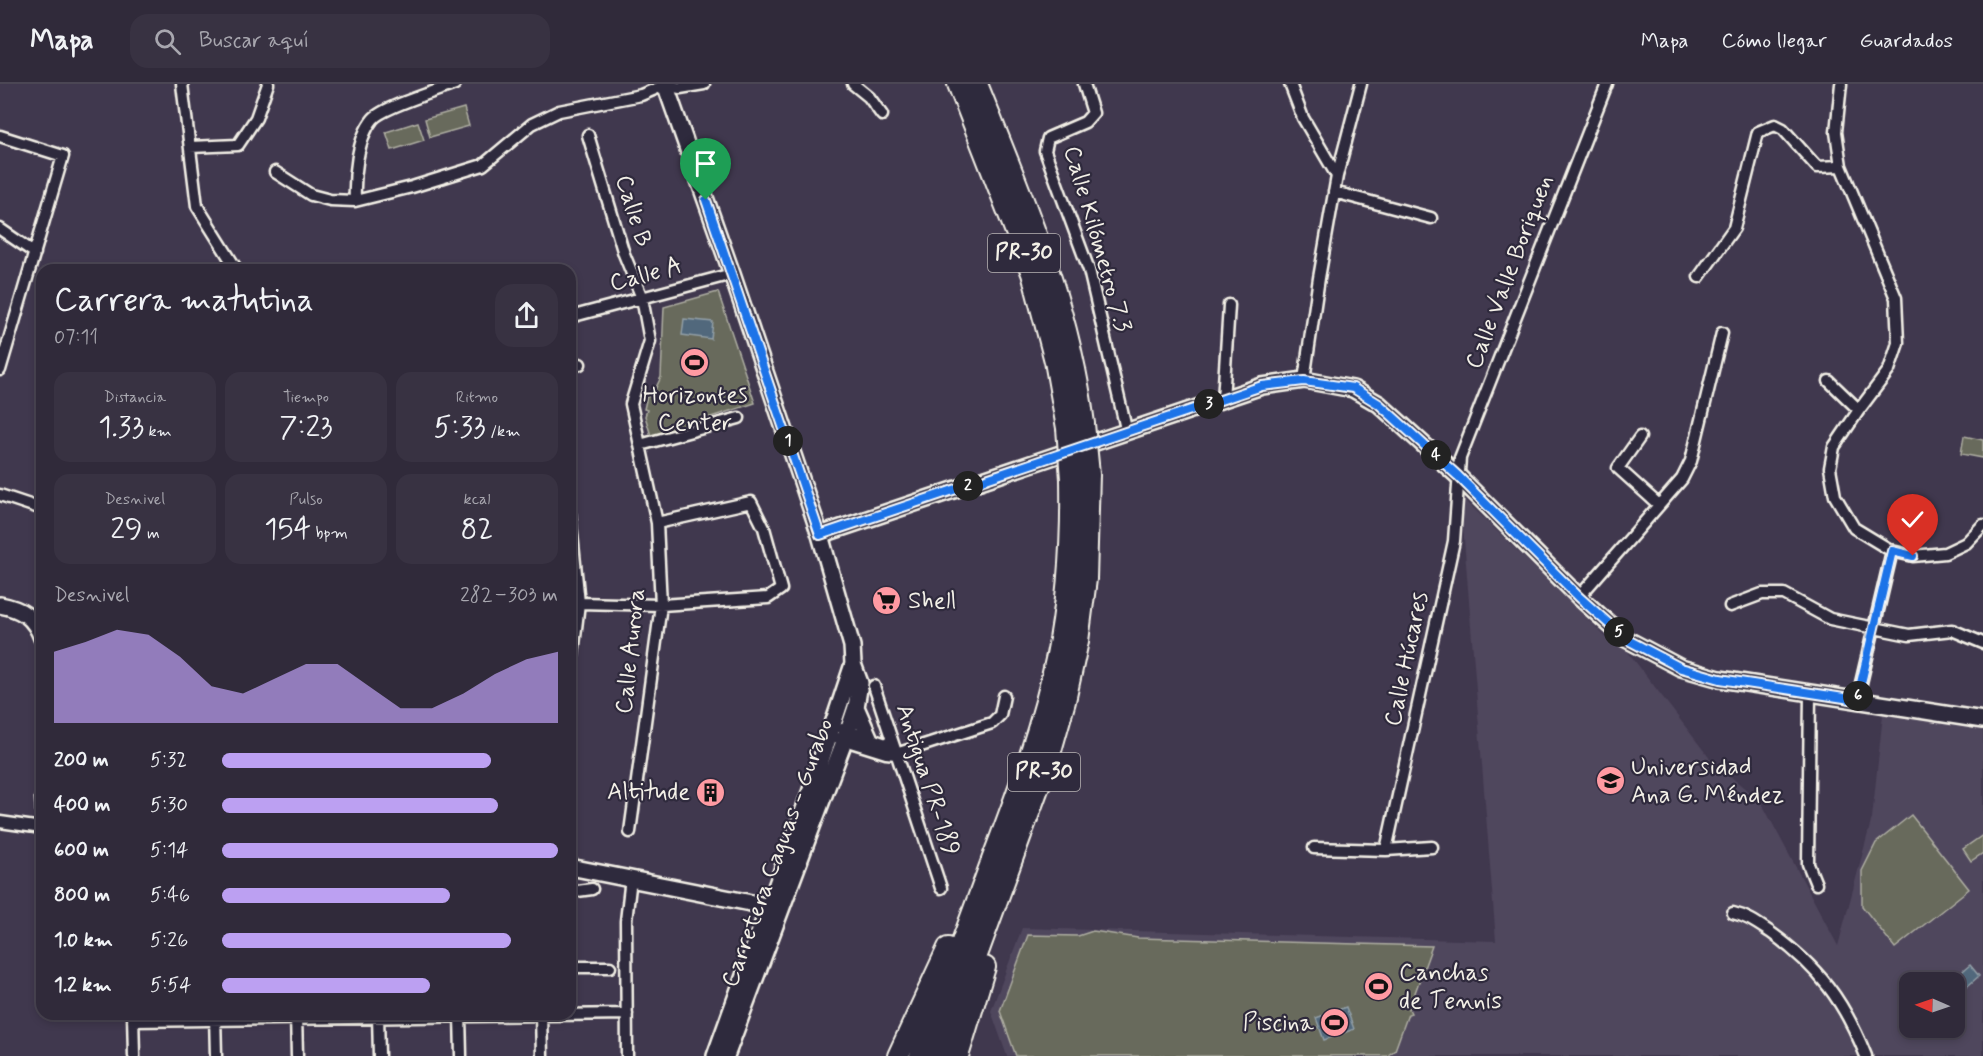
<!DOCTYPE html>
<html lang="es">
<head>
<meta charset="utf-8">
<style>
  :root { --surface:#302a3a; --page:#383242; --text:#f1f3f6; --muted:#a8a7af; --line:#4b4654; --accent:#bca0f2 }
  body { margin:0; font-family:Mynerve,sans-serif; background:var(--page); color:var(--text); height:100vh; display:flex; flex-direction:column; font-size:22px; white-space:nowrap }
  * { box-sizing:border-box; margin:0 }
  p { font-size:20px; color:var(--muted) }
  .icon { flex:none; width:33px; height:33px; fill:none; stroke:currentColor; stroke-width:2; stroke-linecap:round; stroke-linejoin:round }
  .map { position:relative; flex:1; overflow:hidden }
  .panel { position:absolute; left:36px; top:180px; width:540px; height:756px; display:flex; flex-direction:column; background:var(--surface); border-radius:18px; box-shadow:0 3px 9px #0003,0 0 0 2px var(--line) }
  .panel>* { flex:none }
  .needle { width:39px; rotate:272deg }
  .fabs { position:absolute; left:1899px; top:888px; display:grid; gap:12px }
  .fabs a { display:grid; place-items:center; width:66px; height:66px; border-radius:12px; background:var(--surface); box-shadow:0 3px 9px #0003,0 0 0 2px var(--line); font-size:30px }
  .pin { position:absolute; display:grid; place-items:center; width:51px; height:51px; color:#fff; margin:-62px -26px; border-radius:50% 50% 50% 0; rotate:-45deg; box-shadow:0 0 6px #0007 }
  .pin .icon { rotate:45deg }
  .km { position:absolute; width:30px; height:30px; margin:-15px; border-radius:50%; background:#222; color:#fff; font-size:16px; line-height:30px; text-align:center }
  .round { display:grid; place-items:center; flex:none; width:63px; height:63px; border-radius:18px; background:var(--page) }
  .headline { display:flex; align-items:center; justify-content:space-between; height:102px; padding:0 18px }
  h1 { font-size:33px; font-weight:600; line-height:45px }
  .stats { display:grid; grid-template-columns:repeat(3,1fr); gap:9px; height:102px; padding:6px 18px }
  .stats div { display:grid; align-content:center; border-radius:15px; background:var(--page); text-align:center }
  .stats b { font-size:30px; font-weight:600 }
  .stats small { font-size:16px; font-weight:400 }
  .stats p { font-size:16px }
  .chart { height:168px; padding:12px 18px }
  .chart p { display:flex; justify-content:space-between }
  .chart svg { width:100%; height:108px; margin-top:6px; fill:var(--accent); opacity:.7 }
  ul { padding:0 18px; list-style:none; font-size:20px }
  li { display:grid; grid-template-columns:96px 72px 1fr; align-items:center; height:45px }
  li i { height:15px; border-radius:8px; background:var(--accent) }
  header { display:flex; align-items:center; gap:36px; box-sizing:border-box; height:84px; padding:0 30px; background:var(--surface); border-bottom:2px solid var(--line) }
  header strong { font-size:28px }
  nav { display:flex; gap:33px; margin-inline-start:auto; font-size:21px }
  .search { width:420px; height:54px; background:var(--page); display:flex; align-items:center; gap:15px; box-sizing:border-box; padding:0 21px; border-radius:18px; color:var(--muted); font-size:22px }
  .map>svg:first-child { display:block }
</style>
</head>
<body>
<header>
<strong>Mapa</strong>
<div class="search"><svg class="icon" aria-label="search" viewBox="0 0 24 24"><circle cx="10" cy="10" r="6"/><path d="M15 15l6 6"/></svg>Buscar aquí</div>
<nav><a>Mapa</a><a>Cómo llegar</a><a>Guardados</a></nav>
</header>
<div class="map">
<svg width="1983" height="972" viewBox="0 0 1983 972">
  <rect width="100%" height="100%" fill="#40384e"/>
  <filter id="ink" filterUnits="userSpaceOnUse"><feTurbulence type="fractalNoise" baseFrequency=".0167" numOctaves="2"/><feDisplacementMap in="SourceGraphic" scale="12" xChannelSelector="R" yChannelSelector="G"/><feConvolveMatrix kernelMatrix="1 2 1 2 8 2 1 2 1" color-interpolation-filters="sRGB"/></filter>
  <g filter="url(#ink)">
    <path fill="#4f465d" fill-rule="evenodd" d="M1463,414L1608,555L1628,568L1711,676L1761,718L1838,862L1872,734L1883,630L1983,644V972H1007L991,927L1022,844L1496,857L1463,442ZM1910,898H1954V944H1910Z"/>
    <path fill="#686a5b" stroke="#aeaea2" stroke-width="1.5" d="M464,24L469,42L430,53L425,35Z
      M418,38L424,56L392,66L386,48Z
      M718,208L755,319L651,352L645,332L647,326L644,325L647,312H652L661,293L664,223Z
      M1964,352L1983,356V374L1961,370Z
      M1911,731L1969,805L1895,864L1862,822V787L1876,759Z
      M1983,751V769L1971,777L1963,765Z
      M1093,847L1138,854L1432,862L1409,925L1411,929L1408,930L1395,966L1387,972H1016L1000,927L1028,851L1078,852Z"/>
    <path fill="#51687c" stroke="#929fa7" stroke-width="1.5" d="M684,235L713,238L711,255L682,251Z
      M1970,881L1979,892L1961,908L1952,896Z
      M1346,923L1354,945L1324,956L1316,934Z"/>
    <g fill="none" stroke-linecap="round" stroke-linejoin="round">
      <defs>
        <path id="street" d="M182,0L197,122L237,186
          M853,0L869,13L882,31
          M1084,0L1093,29L1085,38L1048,54L1045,67L1089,186L1127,349
          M1290,0L1303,34L1337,92
          M1841,0L1836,48L1841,82L1896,214L1898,259L1889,286L1859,326L1834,363L1830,384L1835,412L1854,444L1892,467L1913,472L1945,469L1966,459L1983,441
          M588,51L624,170L642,214L650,257L631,320L657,439L661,521L630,748
          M0,52L63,72L0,286
          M190,63L238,61L256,34L268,0
          M275,88L311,111L330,116L355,117L412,103L483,81L532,40L559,27L641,11L665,1L680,4L704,0
          M1334,108L1431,134
          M355,117C354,93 357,54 373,35C383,23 437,7 455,0
          M0,145L35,169
          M1699,193L1734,144L1758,48L1775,41L1783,45L1817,83L1841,82
          M570,233L732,190
          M570,283L580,280
          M1304,296L1319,194L1337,92L1361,0
          M1829,297L1859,326
          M1223,316L1229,221
          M1640,353L1618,384L1659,421
          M640,361L739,334
          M0,411L42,425
          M570,430L579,519L570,595
          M1579,513L1682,395L1691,377L1722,249
          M579,519L661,521L768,514L781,505L764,444L751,418L657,439
          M1730,522L1762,510H1784L1830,535L1909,551L1952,546L1983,559
          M874,602L941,804
          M1810,609L1808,780L1816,800
          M1857,616L1892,467
          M838,654L886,669L896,670L886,660L842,645
          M896,670L992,639L1000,631L1004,612
          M41,713L42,729
          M0,738L42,744
          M1314,764L1386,766L1432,763
          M1386,766L1454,457L1460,374L1607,0
          M570,808L592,805
          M1733,829C1747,832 1758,840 1770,848C1819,883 1844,917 1866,972
          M570,883H610
          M133,930L134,972
          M215,930L216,972
          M296,930L297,972
          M378,930L379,972
          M460,930L461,972
          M541,930L542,972
          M133,937L627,930
          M627,972L626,837L631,794"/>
        <path id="secondary" d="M665,0L732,190L820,451L852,562L853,580L860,599L856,623L848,647L726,972
          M820,451L1262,302L1304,296L1353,305L1379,320L1458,392L1579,513L1626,555L1681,584L1720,595L1983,636
          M0,521C22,525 34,533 42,554
          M856,623L870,655
          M570,783L776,824
          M715,972L811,706L853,580"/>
        <path id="highway" d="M958,0L1032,189L1055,277L1067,344
          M977,0C1022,113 1069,218 1084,340
          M898,972L948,864
          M920,972C945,905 970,838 994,771C1019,705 1043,640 1057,571C1069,513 1072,454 1071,395
          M940,972L1048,677L1065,617L1078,557L1086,495L1089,390
          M958,972L985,883"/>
      </defs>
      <use href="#street" stroke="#f4f1e8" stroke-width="15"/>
      <use href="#secondary" stroke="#f4f1e8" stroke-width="20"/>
      <use href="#highway" stroke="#f4f1e8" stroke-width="24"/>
      <use href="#street" stroke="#2f2a3d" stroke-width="10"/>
      <use href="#secondary" stroke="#2f2a3d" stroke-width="15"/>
      <use href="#highway" stroke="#2f2a3d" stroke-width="20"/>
      <defs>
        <path id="highway-bridge" d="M1084,340L1089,390
          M1067,344L1071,395"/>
      </defs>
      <use href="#highway-bridge" stroke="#f4f1e8" stroke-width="24" stroke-linecap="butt"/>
      <use href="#highway-bridge" stroke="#2f2a3d" stroke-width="20"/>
    </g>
  </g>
  <g fill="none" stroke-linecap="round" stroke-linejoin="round" filter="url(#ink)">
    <defs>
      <path id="route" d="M706,116L820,451L1262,302L1304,297L1353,304L1379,320L1458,392L1579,513L1626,555L1681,584L1720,595L1857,616L1892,467L1913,472"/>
    </defs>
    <use href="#route" stroke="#fff" stroke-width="12"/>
    <use href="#route" stroke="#1a73e8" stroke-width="8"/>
  </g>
  <defs>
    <symbol id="stadium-disc" viewBox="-11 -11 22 22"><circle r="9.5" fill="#ff9aa2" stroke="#2f2a3d"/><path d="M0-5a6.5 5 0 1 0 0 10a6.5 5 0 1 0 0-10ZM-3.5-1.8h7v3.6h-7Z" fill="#111"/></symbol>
    <symbol id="supermarket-disc" viewBox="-11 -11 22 22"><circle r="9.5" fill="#ff9aa2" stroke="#2f2a3d"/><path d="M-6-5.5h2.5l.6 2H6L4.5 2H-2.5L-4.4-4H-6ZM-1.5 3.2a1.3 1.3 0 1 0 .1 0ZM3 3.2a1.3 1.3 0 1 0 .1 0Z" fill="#111"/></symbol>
    <symbol id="university-disc" viewBox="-11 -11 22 22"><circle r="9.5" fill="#ff9aa2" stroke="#2f2a3d"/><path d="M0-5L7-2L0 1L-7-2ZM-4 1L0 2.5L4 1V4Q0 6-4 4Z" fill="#111"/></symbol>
    <symbol id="building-disc" viewBox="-11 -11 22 22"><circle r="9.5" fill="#ff9aa2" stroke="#2f2a3d"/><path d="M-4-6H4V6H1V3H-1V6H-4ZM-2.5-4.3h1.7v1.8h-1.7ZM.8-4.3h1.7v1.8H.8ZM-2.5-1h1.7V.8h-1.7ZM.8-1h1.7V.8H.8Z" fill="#111"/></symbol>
  </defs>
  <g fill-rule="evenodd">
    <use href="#stadium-disc" x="678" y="262" width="33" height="33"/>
    <use href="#supermarket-disc" x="870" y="500" width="33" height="33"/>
    <use href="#university-disc" x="1594" y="680" width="33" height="33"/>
    <use href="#building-disc" x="694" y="692" width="33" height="33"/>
    <use href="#stadium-disc" x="1362" y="886" width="33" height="33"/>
    <use href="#stadium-disc" x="1318" y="922" width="33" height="33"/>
  </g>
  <g text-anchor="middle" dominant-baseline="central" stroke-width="4.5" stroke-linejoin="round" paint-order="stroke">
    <g fill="#2f2a3d" stroke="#b9b5b5" stroke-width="1.5">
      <rect x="988" y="150" width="72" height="38" rx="4.5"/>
      <rect x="1008" y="669" width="72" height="38" rx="4.5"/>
    </g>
    <g font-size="22" font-weight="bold" fill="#f4f1e8">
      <text x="1024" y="169">PR-30</text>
      <text x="1044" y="688">PR-30</text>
    </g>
    <g font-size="24" fill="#f4f1e8" stroke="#2f2a3d">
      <text transform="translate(633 127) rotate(73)">Calle B</text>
      <text transform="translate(1097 155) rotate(74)">Calle Kilómetro 7.3</text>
      <text transform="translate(1510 188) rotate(-69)">Calle Valle Boriquen</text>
      <text transform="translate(646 191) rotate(-15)">Calle A</text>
      <text transform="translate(631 567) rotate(-84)">Calle Aurora</text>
      <text transform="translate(1407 575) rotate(-78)">Calle Húcares</text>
      <text transform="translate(927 696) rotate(72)">Antigua PR-189</text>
      <text transform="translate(778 769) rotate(-70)">Carretera Caguas - Gurabo</text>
    </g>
    <g font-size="24" fill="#f4f1e8" stroke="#2f2a3d" text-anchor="start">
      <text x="695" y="311" text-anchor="middle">Horizontes<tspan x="695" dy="28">Center</tspan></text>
      <text x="908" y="517">Shell</text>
      <text x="1631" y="683">Universidad<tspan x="1631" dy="28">Ana G. Méndez</tspan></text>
      <text x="690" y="708" text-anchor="end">Altitude</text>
      <text x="1399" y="889">Canchas<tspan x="1399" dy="28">de Tennis</tspan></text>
      <text x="1314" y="939" text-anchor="end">Piscina</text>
    </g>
  </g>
</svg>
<div class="fabs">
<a><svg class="needle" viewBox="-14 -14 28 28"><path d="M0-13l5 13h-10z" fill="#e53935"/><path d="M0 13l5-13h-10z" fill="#a8a7af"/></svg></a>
</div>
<div class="pin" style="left:706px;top:116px;background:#1e9e55"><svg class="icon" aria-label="arrive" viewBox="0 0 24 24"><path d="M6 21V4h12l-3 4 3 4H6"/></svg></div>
<div class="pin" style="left:1913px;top:472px;background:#d93025"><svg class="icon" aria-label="check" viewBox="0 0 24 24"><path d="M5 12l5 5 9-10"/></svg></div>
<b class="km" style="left:788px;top:357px">1</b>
<b class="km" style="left:968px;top:402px">2</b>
<b class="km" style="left:1209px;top:320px">3</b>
<b class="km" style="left:1436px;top:371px">4</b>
<b class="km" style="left:1619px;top:548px">5</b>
<b class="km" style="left:1858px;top:612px">6</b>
<section class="panel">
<div class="headline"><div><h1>Carrera matutina</h1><p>07:11</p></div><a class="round"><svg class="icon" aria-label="share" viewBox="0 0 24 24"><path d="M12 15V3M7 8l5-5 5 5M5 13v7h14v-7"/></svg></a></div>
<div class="stats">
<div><p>Distancia</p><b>1.33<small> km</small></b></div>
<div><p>Tiempo</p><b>7:23</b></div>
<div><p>Ritmo</p><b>5:33<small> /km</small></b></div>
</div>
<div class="stats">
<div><p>Desnivel</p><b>29<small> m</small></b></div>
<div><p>Pulso</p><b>154<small> bpm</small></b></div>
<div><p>kcal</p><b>82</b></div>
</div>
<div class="chart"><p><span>Desnivel</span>282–303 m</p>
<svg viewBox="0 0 160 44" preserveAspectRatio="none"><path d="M0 44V15L10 11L20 6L30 8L40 17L50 29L60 32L70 26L80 20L90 20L100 29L110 38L120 38L130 32L140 24L150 18L160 15V44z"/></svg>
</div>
<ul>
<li><b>200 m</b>5:32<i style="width:80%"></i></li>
<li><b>400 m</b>5:30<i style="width:82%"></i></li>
<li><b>600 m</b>5:14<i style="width:100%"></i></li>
<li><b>800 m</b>5:46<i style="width:68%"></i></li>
<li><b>1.0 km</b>5:26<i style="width:86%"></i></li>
<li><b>1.2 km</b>5:54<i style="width:62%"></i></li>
</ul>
</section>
</div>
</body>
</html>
